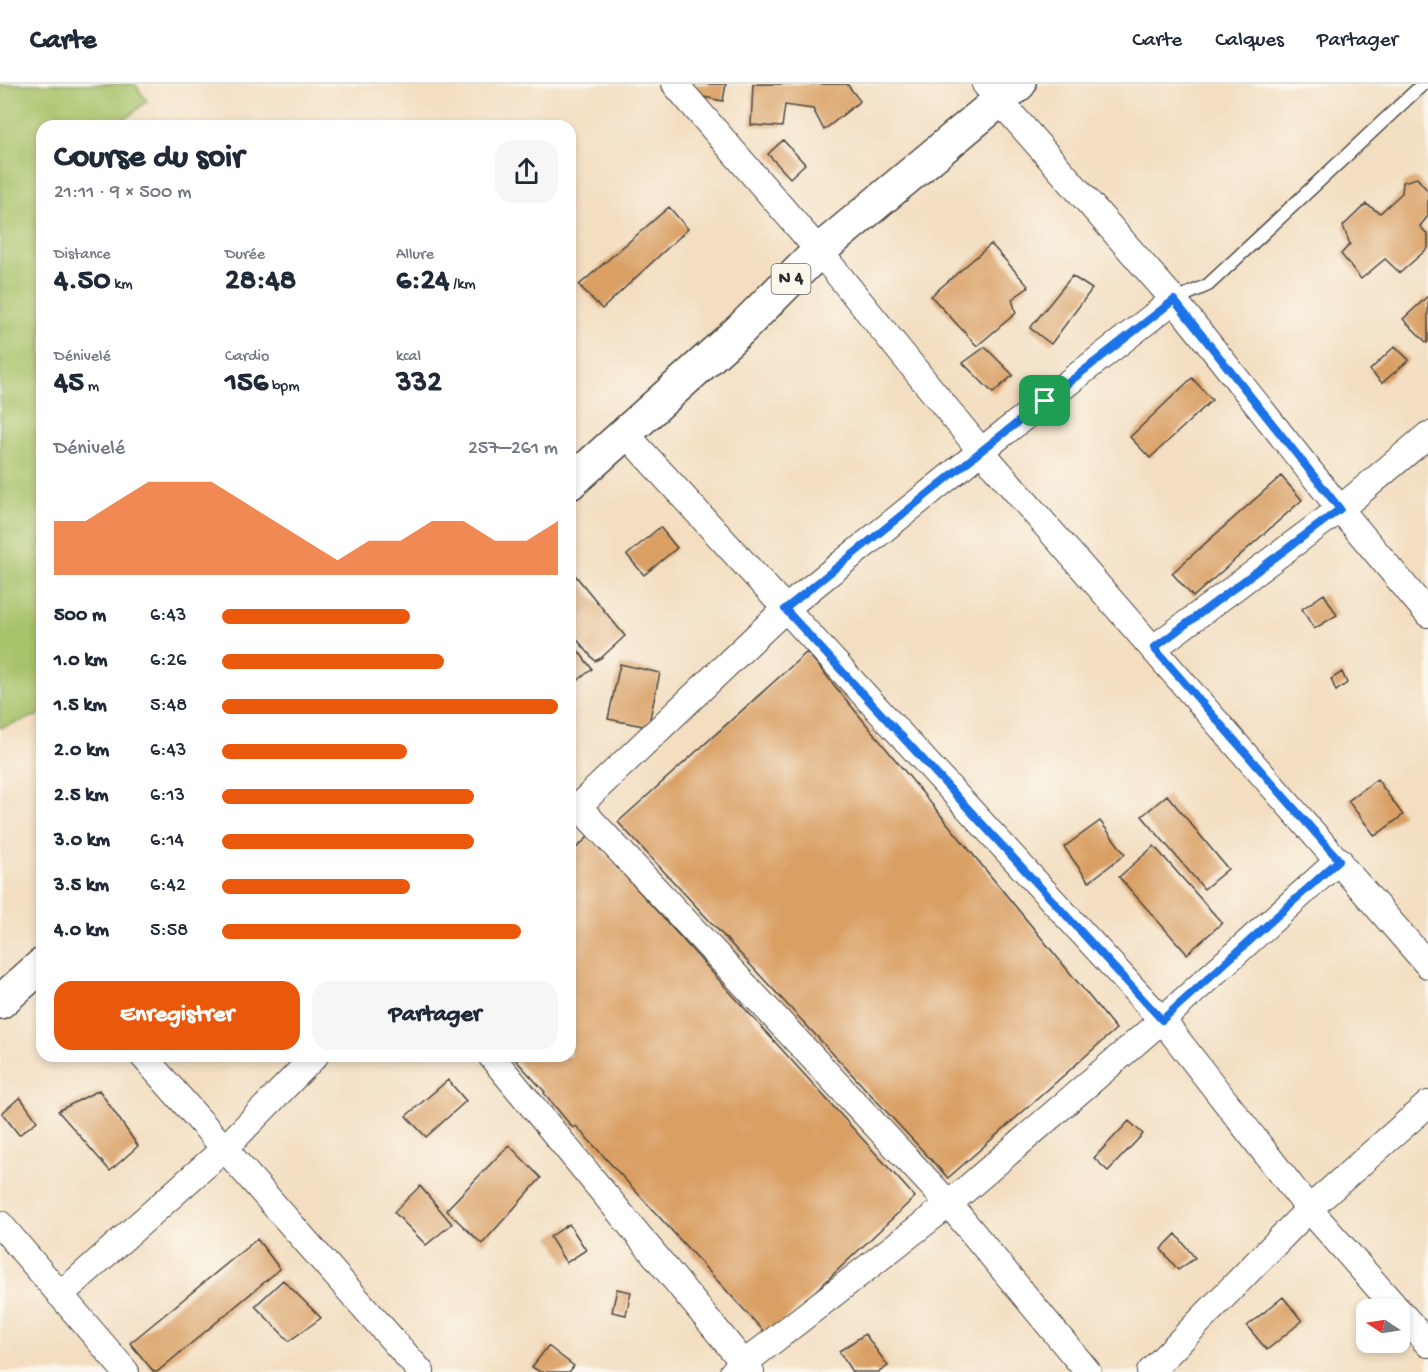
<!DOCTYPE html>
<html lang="fr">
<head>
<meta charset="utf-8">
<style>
  :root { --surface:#fff; --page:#f6f6f7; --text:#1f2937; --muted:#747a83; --line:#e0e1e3; --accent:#ea580c }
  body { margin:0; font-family:"Gochi Hand",sans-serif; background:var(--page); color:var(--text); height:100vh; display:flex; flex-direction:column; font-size:22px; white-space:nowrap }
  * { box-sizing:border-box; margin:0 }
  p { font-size:20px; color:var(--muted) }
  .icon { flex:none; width:33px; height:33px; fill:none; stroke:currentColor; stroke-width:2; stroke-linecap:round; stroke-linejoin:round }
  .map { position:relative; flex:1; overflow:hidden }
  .details { position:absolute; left:36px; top:36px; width:540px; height:942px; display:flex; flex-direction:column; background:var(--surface); border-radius:18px; box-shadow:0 3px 9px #0003 }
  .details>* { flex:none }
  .needle { width:39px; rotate:282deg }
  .buttons { position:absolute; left:1356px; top:1215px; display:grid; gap:12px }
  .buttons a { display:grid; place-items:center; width:54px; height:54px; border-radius:12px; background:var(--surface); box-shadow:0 3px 9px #0003; font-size:30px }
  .pin { position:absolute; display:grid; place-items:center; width:51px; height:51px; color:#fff; margin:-26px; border-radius:12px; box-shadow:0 3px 9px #0006 }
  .round { display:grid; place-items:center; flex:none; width:63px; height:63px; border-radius:18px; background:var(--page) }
  .summary { display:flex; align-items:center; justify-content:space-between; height:102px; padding:0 18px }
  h1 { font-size:33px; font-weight:700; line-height:45px }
  .stats { display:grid; grid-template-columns:repeat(3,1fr); gap:9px; height:102px; padding:6px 18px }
  .stats div { display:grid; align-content:center }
  .stats b { font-size:30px; font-weight:700 }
  .stats small { font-size:16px; font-weight:400 }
  .stats p { font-size:16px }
  .chart { height:168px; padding:12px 18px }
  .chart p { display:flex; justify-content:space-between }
  .chart svg { width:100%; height:108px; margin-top:6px; fill:var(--accent); opacity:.7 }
  .action { display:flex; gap:12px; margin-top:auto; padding:12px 18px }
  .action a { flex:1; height:69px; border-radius:18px; background:var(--accent); color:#fff; font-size:24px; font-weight:700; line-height:69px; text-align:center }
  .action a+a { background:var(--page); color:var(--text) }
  ul { padding:0 18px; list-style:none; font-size:20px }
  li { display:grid; grid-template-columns:96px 72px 1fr; align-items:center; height:45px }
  li i { height:15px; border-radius:8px; background:var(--accent) }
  header { display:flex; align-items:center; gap:36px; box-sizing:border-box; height:84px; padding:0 30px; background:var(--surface); border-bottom:2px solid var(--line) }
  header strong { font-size:28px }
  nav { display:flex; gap:33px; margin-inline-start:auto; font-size:21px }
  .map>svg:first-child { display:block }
</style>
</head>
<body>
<header>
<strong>Carte</strong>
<nav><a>Carte</a><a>Calques</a><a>Partager</a></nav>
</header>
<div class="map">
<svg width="1428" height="1288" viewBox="0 0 1428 1288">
  <rect width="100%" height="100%" fill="#fbf7ec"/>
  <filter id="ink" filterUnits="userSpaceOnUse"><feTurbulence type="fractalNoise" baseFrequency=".0167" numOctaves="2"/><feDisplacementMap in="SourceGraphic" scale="12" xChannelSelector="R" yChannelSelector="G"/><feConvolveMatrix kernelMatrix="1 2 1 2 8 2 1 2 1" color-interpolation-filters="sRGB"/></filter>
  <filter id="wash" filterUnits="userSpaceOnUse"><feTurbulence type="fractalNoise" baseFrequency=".008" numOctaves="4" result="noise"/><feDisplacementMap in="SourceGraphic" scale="24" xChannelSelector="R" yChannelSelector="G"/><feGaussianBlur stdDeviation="1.35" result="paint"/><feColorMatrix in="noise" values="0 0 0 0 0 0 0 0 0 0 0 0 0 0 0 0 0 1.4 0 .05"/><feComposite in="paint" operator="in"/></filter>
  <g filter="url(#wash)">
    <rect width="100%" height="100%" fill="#f3dec1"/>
    <path fill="#a7c269" stroke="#69764a" stroke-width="1.5" d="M0,0H135L147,17L117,42H42V630L0,644Z"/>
    <g id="blocks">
      <path fill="#d99f63" d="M691,0H726L723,17L689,10Z
        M753,0H847L860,17L824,46L813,25L785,21L782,43L751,41Z
        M783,56L805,80L790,94L768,70Z
        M1417,94L1428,107V132L1420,142L1428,151V164L1400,189L1385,175L1361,195L1341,170L1350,160L1343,142L1366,120L1380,129L1402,109L1403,98Z
        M669,123L688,145L602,225L579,201Z
        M991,160L1029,203L1012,215L1016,229L977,262L931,212Z
        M1072,192L1092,205L1051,260L1030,244Z
        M1428,212V257L1427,259L1403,235Z
        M1395,262L1409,276L1382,299L1370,286Z
        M985,263L1013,291L993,309L963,279Z
        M1192,294L1212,316L1150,374L1130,353Z
        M1281,392L1302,416L1193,513L1172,489Z
        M660,443L677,464L644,491L627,471Z
        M575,491L625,552L601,574L595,577L570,547V495Z
        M1324,510L1337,531L1314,545L1302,525Z
        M570,556L592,585L570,603Z
        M807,568L1116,945L948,1094L618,738Z
        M620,580L660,589L648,643L608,635Z
        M1342,588L1347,599L1336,607L1331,595Z
        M1377,695L1403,731L1375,752L1348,717Z
        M1167,711L1228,785L1204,805L1142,732Z
        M1100,737L1125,770L1089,798L1064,763Z
        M589,752L915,1113L768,1252L576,1042L573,1044L544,1009L545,1008L512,972H570V770Z
        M1154,762L1222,839L1187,870L1119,793Z
        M448,996L466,1017L426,1053L406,1032Z
        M99,1006L138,1062L110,1087L58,1027Z
        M20,1013L37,1037L19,1051L2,1029Z
        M1129,1037L1143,1050L1108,1087L1094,1074Z
        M509,1061L541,1094L482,1160L446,1126Z
        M420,1102L452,1140L426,1161L394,1128Z
        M569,1140L586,1166L566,1179L550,1153Z
        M1176,1150L1195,1174L1178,1186L1161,1165Z
        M257,1155L280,1185L157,1288H154L130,1259Z
        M283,1196L321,1234L289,1257L255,1222Z
        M617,1205L631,1208L626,1231L612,1228Z
        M1283,1213L1302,1237L1267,1266L1247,1242Z
        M865,1250L888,1282L879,1288H852L839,1267Z
        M548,1262L574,1282L569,1288H540L532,1283Z"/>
    </g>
  </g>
  <g filter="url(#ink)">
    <use href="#blocks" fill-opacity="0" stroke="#494642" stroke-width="1.5"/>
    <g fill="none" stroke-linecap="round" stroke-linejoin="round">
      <defs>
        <path id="lane" d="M1174,216L1208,201L1423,0"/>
        <path id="street" d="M675,0L819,167L981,367L1428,881
          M985,0L1174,216L1340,425L1428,530
          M624,348L1162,936L1309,1125L1398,1226
          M1154,564L1340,425L1428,351
          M578,722L949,1120L1088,1288
          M570,730L785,525L981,367L1174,216
          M143,972L421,1288
          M491,972L751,1288
          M0,1140L126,1288
          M60,1211L225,1064L315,972
          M1400,1228L1428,1260
          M733,1288L949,1120L1162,936L1339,776
          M1150,1288L1309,1125L1428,1020"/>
        <path id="highway" d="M570,399L740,246L819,167L1019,0
          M0,918L42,881"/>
      </defs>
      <use href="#lane" stroke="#494642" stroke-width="15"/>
      <use href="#street" stroke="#494642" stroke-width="28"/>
      <use href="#highway" stroke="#494642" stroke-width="36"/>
      <use href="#lane" stroke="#fff" stroke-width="12"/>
      <use href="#street" stroke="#fff" stroke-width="26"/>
      <use href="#highway" stroke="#fff" stroke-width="33"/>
    </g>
  </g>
  <g fill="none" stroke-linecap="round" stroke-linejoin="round" filter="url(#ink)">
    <defs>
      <path id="route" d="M1174,216L1340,425L1154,564L1339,776L1162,936L785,525L981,367Z"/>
    </defs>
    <use href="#route" stroke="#fff" stroke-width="12"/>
    <use href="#route" stroke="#1a73e8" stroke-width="8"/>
  </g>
  <g text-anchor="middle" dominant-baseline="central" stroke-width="6" stroke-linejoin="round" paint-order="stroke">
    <rect fill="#fbf7ec" stroke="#696865" stroke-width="1.5" x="771.5" y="180" width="39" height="30" rx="4.5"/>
    <g font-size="18" font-weight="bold" fill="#2b2b2b">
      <text x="791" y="195">N 4</text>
    </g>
  </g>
</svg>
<div class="buttons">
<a><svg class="needle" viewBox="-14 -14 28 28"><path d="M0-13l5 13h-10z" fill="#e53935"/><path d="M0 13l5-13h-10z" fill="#747a83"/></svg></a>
</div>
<div class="pin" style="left:1045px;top:317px;background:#1e9e55"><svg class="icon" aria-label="arrive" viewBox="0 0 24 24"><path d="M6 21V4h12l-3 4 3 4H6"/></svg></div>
<section class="details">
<div class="summary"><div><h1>Course du soir</h1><p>21:11 · 9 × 500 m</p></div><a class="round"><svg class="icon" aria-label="share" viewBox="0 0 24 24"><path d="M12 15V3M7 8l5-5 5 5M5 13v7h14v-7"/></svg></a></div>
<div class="stats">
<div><p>Distance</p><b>4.50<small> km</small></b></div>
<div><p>Durée</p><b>28:48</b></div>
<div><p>Allure</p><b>6:24<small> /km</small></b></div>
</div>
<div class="stats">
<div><p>Dénivelé</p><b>45<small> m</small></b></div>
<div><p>Cardio</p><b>156<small> bpm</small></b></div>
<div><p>kcal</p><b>332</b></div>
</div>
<div class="chart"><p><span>Dénivelé</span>257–261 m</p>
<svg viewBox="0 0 160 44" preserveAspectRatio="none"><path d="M0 44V22L10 22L20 14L30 6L40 6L50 6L60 14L70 22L80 30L90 38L100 30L110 30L120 22L130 22L140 30L150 30L160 22V44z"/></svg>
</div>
<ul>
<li><b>500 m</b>6:43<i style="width:56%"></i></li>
<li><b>1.0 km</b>6:26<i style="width:66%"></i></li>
<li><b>1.5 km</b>5:48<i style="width:100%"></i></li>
<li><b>2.0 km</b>6:43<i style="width:55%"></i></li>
<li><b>2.5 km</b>6:13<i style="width:75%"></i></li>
<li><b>3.0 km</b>6:14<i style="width:75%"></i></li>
<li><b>3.5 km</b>6:42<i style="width:56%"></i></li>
<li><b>4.0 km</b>5:58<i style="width:89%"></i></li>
</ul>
<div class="action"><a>Enregistrer</a><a>Partager</a></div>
</section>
</div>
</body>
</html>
